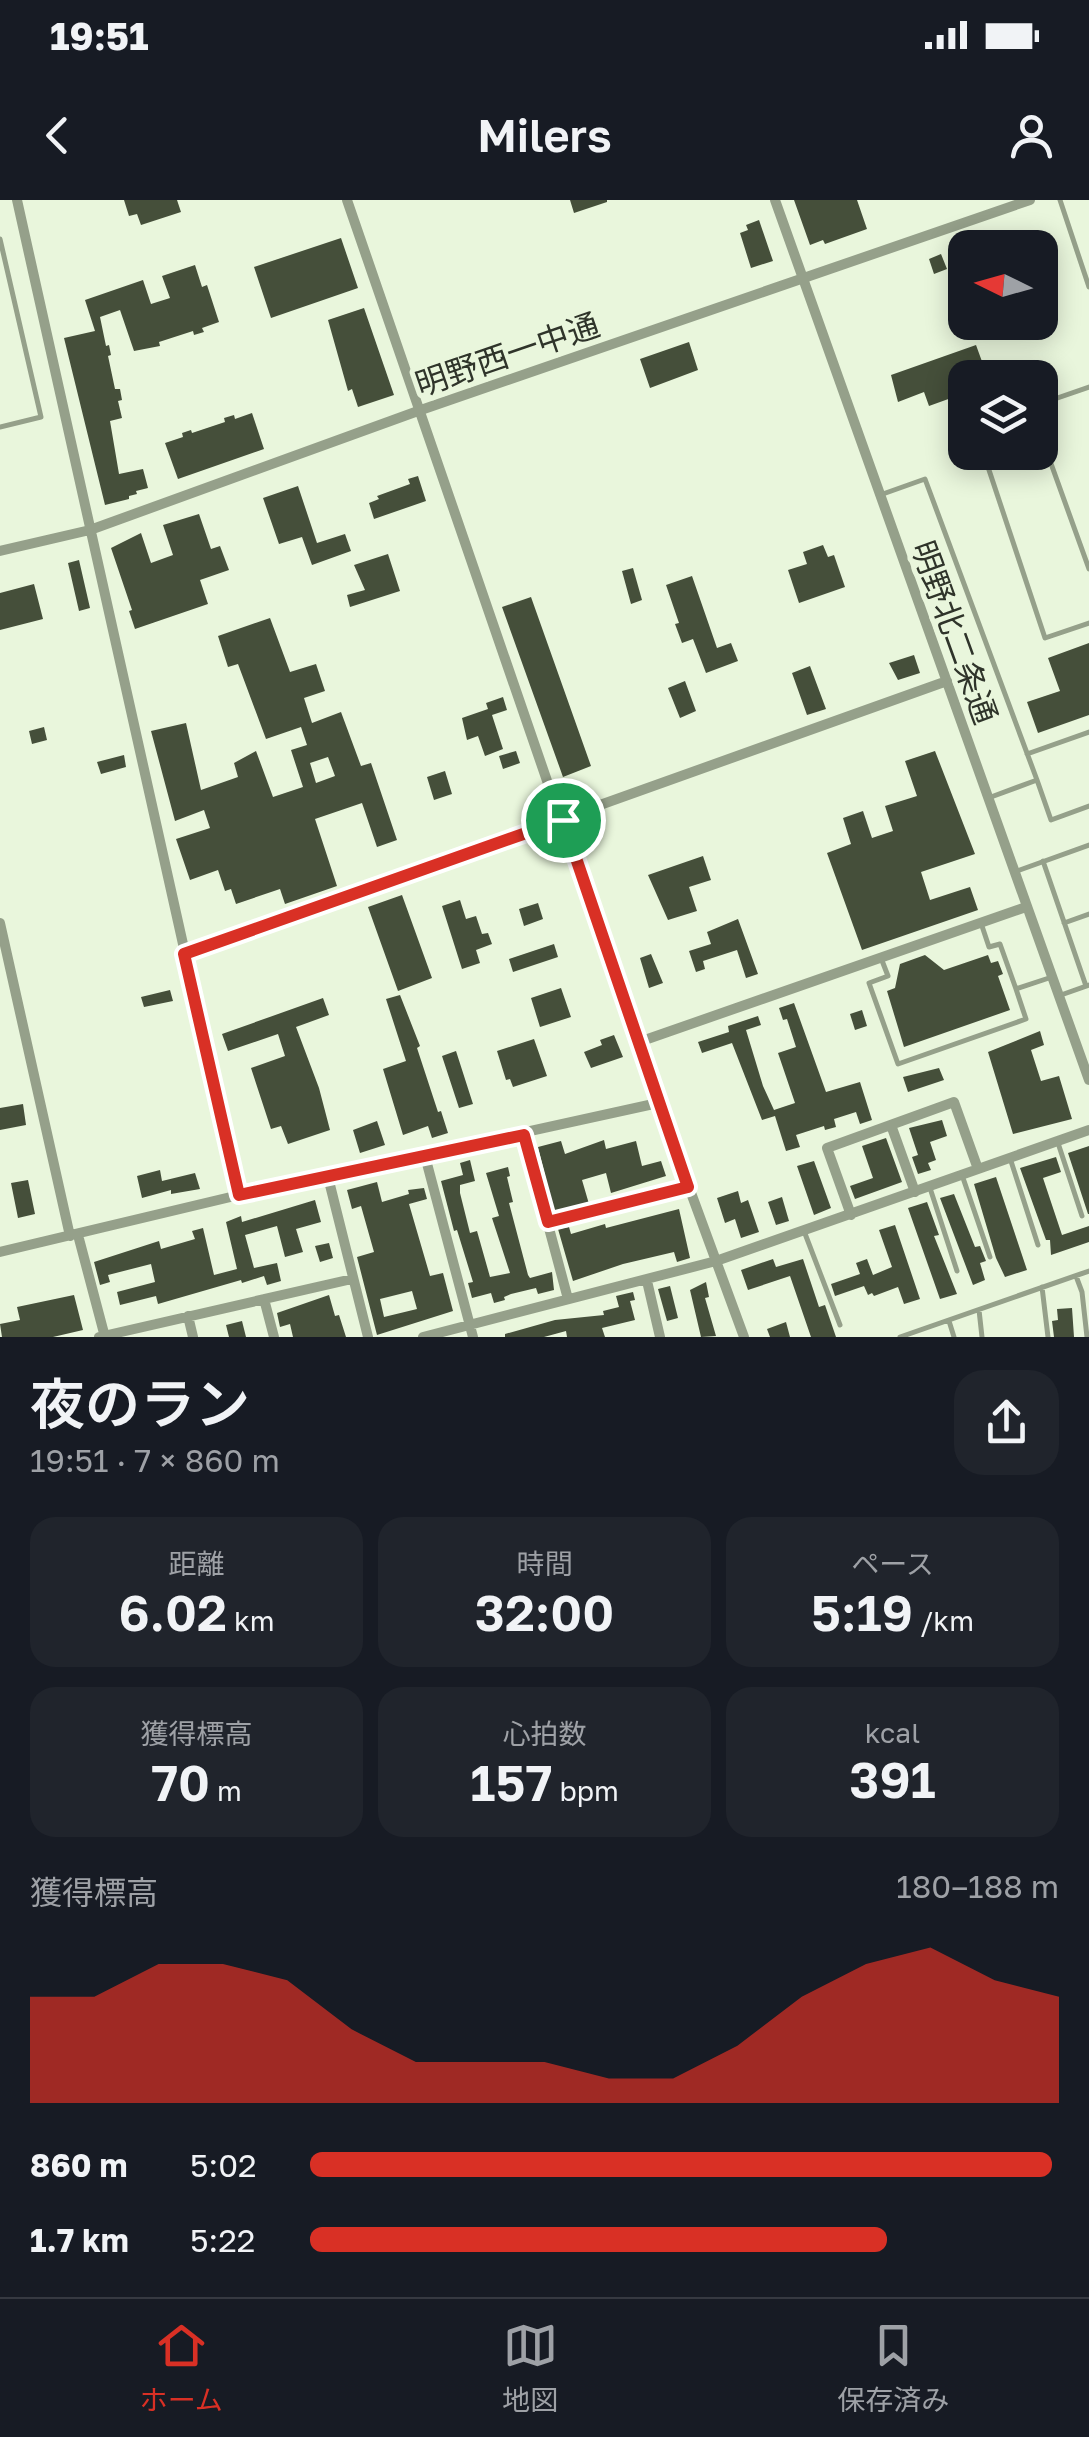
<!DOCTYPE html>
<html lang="ja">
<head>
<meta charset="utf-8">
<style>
  :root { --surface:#171b24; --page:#20242c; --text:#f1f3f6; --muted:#9ea1a6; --line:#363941; --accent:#d93025 }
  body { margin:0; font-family:"Golos Text","Noto Sans JP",sans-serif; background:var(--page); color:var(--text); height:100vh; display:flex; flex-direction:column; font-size:38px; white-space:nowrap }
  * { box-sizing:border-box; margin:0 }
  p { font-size:32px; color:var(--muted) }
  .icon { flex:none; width:55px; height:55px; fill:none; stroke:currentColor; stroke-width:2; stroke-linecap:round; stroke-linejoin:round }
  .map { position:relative; height:1137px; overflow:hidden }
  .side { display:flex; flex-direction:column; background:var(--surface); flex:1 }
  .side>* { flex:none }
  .needle { width:65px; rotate:275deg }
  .tools { position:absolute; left:948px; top:30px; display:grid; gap:20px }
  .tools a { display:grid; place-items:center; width:110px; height:110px; border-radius:20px; background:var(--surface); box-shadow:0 5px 25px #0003; font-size:50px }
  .pin { position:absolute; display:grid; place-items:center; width:85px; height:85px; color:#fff; margin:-42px; border:5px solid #fff; border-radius:50%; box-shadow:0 2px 10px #0007 }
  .round { display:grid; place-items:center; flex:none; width:105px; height:105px; border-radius:30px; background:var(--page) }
  .overview { display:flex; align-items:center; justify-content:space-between; height:170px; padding:0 30px }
  h1 { font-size:55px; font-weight:600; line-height:75px }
  .stats { display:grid; grid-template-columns:repeat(3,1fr); gap:15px; height:170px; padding:10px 30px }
  .stats div { display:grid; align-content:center; border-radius:25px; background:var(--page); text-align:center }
  .stats b { font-size:50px; font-weight:600 }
  .stats small { font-size:28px; font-weight:400 }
  .stats p { font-size:28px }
  .chart { height:280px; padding:20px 30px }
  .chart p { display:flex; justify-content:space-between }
  .chart svg { width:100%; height:180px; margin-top:10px; fill:var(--accent); opacity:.7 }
  ul { padding:0 30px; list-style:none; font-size:32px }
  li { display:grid; grid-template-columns:160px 120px 1fr; align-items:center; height:75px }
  li i { height:25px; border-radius:12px; background:var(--accent) }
  .status { display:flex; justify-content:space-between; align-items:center; height:70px; padding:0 50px; background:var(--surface); direction:ltr }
  .status svg { height:28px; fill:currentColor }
  header { display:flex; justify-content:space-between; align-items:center; height:130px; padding:0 30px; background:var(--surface); font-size:45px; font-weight:600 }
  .menu { display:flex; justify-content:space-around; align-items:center; height:140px; border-top:2px solid var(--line); background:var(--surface); font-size:28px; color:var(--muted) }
  .menu a { display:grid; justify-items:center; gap:5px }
  .menu .selected { color:var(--accent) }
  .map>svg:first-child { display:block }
</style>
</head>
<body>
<div class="status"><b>19:51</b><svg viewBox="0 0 49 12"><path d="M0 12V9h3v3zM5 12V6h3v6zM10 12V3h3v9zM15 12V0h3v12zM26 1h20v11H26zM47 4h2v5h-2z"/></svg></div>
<header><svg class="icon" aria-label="back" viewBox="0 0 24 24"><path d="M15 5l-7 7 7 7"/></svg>Milers<svg class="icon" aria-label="person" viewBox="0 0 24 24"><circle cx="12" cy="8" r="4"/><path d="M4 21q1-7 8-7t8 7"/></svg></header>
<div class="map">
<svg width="1089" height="1137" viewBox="0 0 1089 1137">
  <rect width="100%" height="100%" fill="#e9f6dc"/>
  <path fill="#454f3a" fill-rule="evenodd" d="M124,0H177L181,12L141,25L137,14L129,16Z
    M570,0H607V2L574,13Z
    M794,0H857L867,29L825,44L823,40L810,45Z
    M759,20L773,61L751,68L740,33L748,30L746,25Z
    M341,38L358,88L271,118L254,67Z
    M941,54L947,69L934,74L929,59Z
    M195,65L202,87L207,85L219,122L202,128L204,132L194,135L193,131L159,142L160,146L134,151L120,110L100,117L106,146L109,145L111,155L108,156L115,189H120L122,200L118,201L122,218L110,221L119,274L143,269L148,288L136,291L137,294L129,296V299L105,305L64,138L95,131L85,100L143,80L151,104L170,98L162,76Z
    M364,108L394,195L358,207L352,189L348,191L328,120Z
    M689,142L698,170L650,188L640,159Z
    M976,145L988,178H965V193L929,206L924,192L898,202L891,175Z
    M252,213L264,249L178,279L165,243L183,237L182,233L191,230L192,233L225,222L224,218L234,215L235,219Z
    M418,276L426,301L374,319L369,303L379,299L377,296L410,284L408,279Z
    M298,286L317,343L345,334L351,351L312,365L302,337L279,344L263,298Z
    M199,314L211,349L220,346L229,370L200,380L208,404L135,429L129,411L132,410L111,348L141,333L151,363L173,355L163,325Z
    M823,345L828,357L834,355L845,387L799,403L788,370L807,364L803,352Z
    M388,354L400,391L350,407L347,395L365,390L354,365Z
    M79,360L90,408L79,411L68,363Z
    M633,368L642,400L631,404L622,371Z
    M692,376L717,448L731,443L738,461L706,473L693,439L682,443L675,424L679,423L666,385Z
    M34,384L43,419L0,430V393Z
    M531,397L591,566L563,577L502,407Z
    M270,418L290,472L316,464L325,491L304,498L312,523L341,512L361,566L371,563L397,640L377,647L362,603L315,619L337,686L285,704L280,689L236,704L231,689L225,691L218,670L190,680L176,639L210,628L204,610L175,621L151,531L186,523L201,590L238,577L234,563L256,551L273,597L303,587L291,550L307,545L301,527L266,539L238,464L228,467L218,436ZM328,557L335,576L316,583L310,563Z
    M1089,443V515L1038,533L1027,502L1060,491L1048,458Z
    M914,455L920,473L898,480L889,463Z
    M810,466L826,509L807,515L792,473Z
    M685,481L696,511L680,518L668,488Z
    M503,497L507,510L492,515L503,549L485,556L478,536L467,540L462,518L488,509L486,503Z
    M44,527L47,540L32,544L29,531Z
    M516,551L520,563L503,569L499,556Z
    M935,551L975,654L921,672L930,700L970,687L978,710L862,750L827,653L851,644L843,618L863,611L872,638L893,631L885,606L917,596L905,561Z
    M124,555L126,567L101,574L97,562Z
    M445,571L452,594L434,600L427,577Z
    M703,656L711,680L689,687L697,711L668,720L648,675Z
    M402,695L432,778L398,791L368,707Z
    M460,700L466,719L476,716L482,734L488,733L492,744L476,750L480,763L462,769L442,706Z
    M538,703L543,719L524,726L519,709Z
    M738,719L758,774L746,778L737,750L703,761L705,769L696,772L689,751L711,744L707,732Z
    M554,744L558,757L513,772L509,759Z
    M651,754L663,783L649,788L640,758Z
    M925,755L944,770L988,755L991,763L998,761L1003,774L998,776L1010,810L904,847L887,791L895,788L900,764Z
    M561,788L571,817L540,827L531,798Z
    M170,790L173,801L144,807L141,797Z
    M400,795L420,846L417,848L438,912L441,911L448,933L432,938L428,926L403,935L383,869L406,861L386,799Z
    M323,798L329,815L296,827L319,888L330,930L288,944L281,926L271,929L251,868L285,856L278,834L228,851L222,834Z
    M794,803L826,892L860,882L872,920L860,924L856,912L834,919L836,927L825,930L824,926L796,935L800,947L786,951L775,916L762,920L732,843L702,853L698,842L729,832L728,826L758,816L761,825L746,830L763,886L774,910L795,903L778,853L796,847L787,819L783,820L779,808Z
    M862,810L867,826L855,830L850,814Z
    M1040,831L1044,845L1031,850L1041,881L1059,876L1072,919L1013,934L988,852Z
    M614,835L623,857L591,868L584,852L602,845L600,840Z
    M534,839L547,876L513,887L510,879L506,880L497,851Z
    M456,851L473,904L459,908L442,856Z
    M939,868L944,880L908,892L903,877Z
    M23,904L26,925L0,930V908Z
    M942,920L947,936L930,942L936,960L928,963L931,970L918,974L912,957L918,955L909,928Z
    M377,921L385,945L360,953L353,930Z
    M886,938L902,982L855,999L850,986L873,978L862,946Z
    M604,940L606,949L636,941L642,966L661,961L666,976L611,993L606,973L582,980L589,1004L554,1012L538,947L561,941L565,954Z
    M1089,946V1014H1088L1068,953Z
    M1056,957L1061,972L1043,978L1062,1035L1089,1026V1042L1051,1055L1050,1040H1046L1020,968Z
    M470,960L475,981L460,985V993L470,1033L477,1031L490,1077L510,1073L492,1018L499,1016L486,973L508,967L510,976L507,977L513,1002L509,1003L528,1075L530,1078L552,1072L554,1090L538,1094L536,1088L511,1094L504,1097L505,1100L494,1103L491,1093L472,1098L468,1083L473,1082L457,1030L454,1031L441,981L463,975L460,963Z
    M814,961L831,1008L814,1015L797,966Z
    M160,970L162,981L195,973L200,989L171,994V990L142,998L137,976Z
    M996,977L1027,1070L1005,1077L996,1058L974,984Z
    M28,980L35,1014L18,1018L11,983Z
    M377,982L382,1002L409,994L408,990L424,988L427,999L409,1004L430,1076L443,1073L453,1111L377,1135L357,1057L374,1052L361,1006L352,1009L347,990ZM412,1091L417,1109L384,1117L380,1099Z
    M738,991L741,1003L748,1000L759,1032L741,1038L735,1019L725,1023L717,998Z
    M954,994L975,1047L980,1046L986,1061L980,1063L985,1080L973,1085L940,998Z
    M782,997L789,1021L776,1025L768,1002Z
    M315,1000L321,1022L296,1029L303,1052L285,1057L277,1026L245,1035L254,1068L277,1063L281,1081L267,1085L264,1076L242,1083L241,1080L158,1104L156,1096L120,1105L117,1092L155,1082L151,1064L108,1075L110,1082L100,1085L94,1062L159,1041L161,1049L195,1039L192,1031L203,1028L214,1075L237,1069L226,1022L241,1016L242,1022Z
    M927,1002L939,1035L934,1036L957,1094L940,1099L908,1008Z
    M679,1009L690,1058L677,1062L674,1052L623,1064L573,1081L558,1029L569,1027L571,1034L605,1024L606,1028Z
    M895,1025L920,1099L904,1104L898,1087L874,1096L872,1093L868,1095L864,1086L835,1096L831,1084L860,1074L856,1063L867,1059L873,1075L892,1067L879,1030Z
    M329,1043L333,1058L320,1062L315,1046Z
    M773,1059L776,1067L803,1059L819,1107L825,1105L836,1137H811L790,1076L748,1090L741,1070Z
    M706,1082L709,1097L705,1098L716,1136L701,1137L690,1090Z
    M670,1086L678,1118L667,1121L658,1089Z
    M633,1092L635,1100L630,1101L635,1120L602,1128L605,1137H567L566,1131L544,1137H505V1134L555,1120L604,1115L603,1111L619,1107L616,1096Z
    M74,1095L83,1130L53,1137H2L0,1124L20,1120L17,1107Z
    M329,1095L335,1116L339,1115L346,1137H293L290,1124L280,1127L277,1113Z
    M1072,1108L1074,1137H1054L1052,1121L1058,1120L1057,1109Z
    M242,1121L246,1137H229L226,1125Z
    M786,1122L790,1137H770L767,1129Z"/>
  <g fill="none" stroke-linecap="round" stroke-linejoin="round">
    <path stroke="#95a08a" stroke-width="5" d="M1060,0L1089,87
      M0,39L41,217L0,227
      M1040,204L1089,187
      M1040,233L1089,369
      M983,252L1045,438L1089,423
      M880,295L925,279L1037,580L991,597
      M1027,554L1089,532
      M1037,580L1051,620L1089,606
      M1043,661L1086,786
      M1017,671L1089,645
      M981,723L989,747L1000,744L1016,789
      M1064,723L1089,714
      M881,758L888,776L869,783L898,864L1026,819L1016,789L1052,777
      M1061,795L1089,785
      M1058,943L1082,1016
      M1010,958L1038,1045
      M962,975L990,1057
      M930,988L957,1071
      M804,1031L840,1125
      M1076,1076L1082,1092L1087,1137
      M1042,1087L1048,1137
      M979,1110L982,1137
      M949,1121L954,1137
      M900,1137L1089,1071"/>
    <path stroke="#95a08a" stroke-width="10" d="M17,0L239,995
      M347,0L658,903L744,1137
      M775,0L1089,880
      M0,351L90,330L418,211L1030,0
      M0,723L70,1036
      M183,754L947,481
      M639,842L1026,707
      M891,925L915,992
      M524,935L568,1099
      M425,956L473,1137
      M328,977L368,1137
      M851,1015L827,948L954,902L978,969
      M548,1023L688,987
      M78,1035L105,1137
      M0,1052L239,995L658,903
      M647,1081L660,1137
      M264,1099L274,1137
      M188,1116L193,1137
      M99,1137L352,1079
      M423,1137L716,1061L1089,930"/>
  </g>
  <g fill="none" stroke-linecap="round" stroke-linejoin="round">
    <defs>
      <path id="route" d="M563,620L688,987L548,1022L524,935L239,995L184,754Z"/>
    </defs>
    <use href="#route" stroke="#fff" stroke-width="20"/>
    <use href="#route" stroke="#d93025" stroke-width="12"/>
  </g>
  <g text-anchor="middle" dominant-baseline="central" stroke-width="10" stroke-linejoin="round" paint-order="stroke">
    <g font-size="32" fill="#2f342a" stroke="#e9f6dc">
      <text transform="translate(507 154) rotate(-19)">明野西一中通</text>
      <text transform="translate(955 432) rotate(70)">明野北二条通</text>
    </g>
  </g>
</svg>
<div class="tools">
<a><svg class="needle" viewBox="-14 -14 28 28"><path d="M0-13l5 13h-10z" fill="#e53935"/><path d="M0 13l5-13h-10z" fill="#9ea1a6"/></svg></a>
<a><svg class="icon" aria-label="layers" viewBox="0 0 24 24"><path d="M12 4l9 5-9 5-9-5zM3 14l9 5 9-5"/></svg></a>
</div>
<div class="pin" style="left:563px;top:620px;background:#1e9e55"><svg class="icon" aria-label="arrive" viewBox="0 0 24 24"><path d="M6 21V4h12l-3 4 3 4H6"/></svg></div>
</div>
<section class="side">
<div class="overview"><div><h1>夜のラン</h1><p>19:51 · 7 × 860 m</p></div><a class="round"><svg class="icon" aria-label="share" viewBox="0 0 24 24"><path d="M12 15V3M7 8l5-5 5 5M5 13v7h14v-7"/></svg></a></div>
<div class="stats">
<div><p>距離</p><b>6.02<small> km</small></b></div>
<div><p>時間</p><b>32:00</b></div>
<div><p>ペース</p><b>5:19<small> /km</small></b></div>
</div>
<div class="stats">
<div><p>獲得標高</p><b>70<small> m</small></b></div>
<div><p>心拍数</p><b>157<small> bpm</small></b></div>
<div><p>kcal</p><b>391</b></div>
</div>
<div class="chart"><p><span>獲得標高</span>180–188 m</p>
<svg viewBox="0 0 160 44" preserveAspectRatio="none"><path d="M0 44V18L10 18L20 10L30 10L40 14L50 26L60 34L70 34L80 34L90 38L100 38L110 30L120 18L130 10L140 6L150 14L160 18V44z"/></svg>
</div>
<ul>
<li><b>860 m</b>5:02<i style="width:99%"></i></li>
<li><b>1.7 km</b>5:22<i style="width:77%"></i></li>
</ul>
</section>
<nav class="menu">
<a class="selected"><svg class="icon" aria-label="home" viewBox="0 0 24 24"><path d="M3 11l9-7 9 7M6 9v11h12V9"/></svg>ホーム</a>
<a><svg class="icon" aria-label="map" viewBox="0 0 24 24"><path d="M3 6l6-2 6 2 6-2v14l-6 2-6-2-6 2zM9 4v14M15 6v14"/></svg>地図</a>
<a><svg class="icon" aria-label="saved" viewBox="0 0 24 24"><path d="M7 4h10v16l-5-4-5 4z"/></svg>保存済み</a>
</nav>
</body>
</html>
